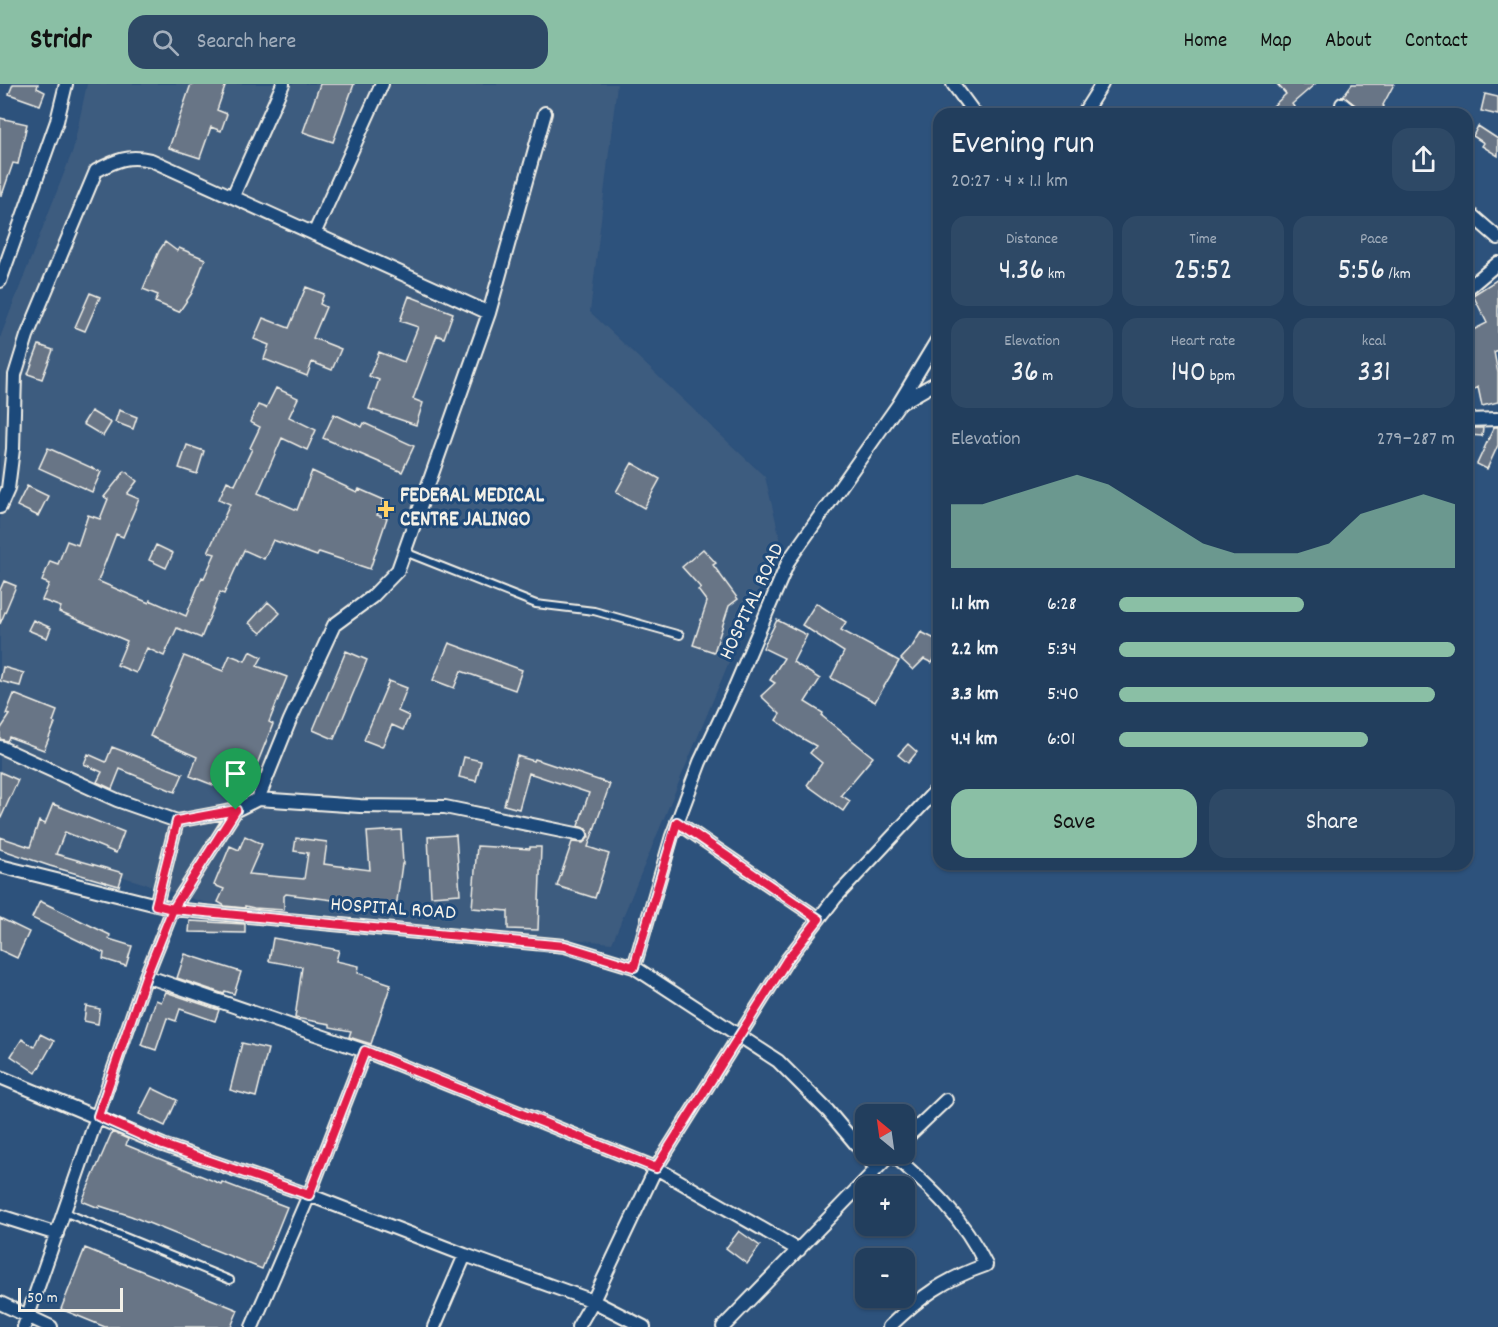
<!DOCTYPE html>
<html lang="en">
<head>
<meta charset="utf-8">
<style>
  :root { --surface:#223e5d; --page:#2e4966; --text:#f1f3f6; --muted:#a2aebc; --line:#3f5772; --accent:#8abfa5 }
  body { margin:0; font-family:Dekko,sans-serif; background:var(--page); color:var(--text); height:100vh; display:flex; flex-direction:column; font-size:22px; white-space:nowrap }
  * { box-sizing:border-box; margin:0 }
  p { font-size:20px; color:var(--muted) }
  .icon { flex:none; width:33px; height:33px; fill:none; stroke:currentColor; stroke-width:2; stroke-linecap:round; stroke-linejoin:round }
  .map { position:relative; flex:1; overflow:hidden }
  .details { position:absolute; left:933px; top:24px; width:540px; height:762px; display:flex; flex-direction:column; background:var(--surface); border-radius:18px; box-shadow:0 2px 4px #0004,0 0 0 2px var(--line) }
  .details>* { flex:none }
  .needle { width:39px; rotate:331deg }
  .controls { position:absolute; left:855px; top:1020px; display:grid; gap:12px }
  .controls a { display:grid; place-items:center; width:60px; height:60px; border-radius:12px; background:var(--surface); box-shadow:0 2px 4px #0004,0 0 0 2px var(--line); font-size:30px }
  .scale { position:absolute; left:18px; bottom:15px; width:105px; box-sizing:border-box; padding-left:6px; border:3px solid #f4f1e8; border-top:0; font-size:16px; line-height:21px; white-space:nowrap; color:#f4f1e8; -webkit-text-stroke:4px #1f4a7a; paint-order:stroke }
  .pin { position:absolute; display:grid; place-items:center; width:51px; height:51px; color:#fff; margin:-62px -26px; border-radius:50% 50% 50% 0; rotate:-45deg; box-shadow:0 0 6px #0007 }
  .pin .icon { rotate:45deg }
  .round { display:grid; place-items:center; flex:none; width:63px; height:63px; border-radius:18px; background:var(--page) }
  .summary { display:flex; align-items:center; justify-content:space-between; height:102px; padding:0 18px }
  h1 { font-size:33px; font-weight:600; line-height:45px }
  .stats { display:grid; grid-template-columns:repeat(3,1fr); gap:9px; height:102px; padding:6px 18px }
  .stats div { display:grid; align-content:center; border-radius:15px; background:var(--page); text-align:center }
  .stats b { font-size:30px; font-weight:600 }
  .stats small { font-size:16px; font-weight:400 }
  .stats p { font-size:16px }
  .chart { height:168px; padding:12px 18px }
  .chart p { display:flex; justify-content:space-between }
  .chart svg { width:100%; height:108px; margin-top:6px; fill:var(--accent); opacity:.7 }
  .action { display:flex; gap:12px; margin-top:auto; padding:12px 18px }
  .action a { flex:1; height:69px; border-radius:18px; background:var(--accent); color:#111; font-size:24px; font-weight:600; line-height:69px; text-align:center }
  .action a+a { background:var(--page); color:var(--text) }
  ul { padding:0 18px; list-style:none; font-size:20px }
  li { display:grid; grid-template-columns:96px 72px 1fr; align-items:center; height:45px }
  li i { height:15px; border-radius:8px; background:var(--accent) }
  header { display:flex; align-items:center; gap:36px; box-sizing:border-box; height:84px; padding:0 30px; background:var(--accent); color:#111 }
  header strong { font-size:28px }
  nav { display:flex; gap:33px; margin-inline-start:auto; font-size:21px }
  .search { width:420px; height:54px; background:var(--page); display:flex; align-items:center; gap:15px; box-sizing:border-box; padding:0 21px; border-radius:18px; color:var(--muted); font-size:22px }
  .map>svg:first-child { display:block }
</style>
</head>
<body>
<header>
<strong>Stridr</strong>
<div class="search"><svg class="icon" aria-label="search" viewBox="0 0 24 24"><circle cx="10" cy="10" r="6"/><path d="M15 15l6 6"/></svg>Search here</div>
<nav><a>Home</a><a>Map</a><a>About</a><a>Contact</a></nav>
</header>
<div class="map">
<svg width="1498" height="1243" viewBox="0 0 1498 1243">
  <rect width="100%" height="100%" fill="#2d527c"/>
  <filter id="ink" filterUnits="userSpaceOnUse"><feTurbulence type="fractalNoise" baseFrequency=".0167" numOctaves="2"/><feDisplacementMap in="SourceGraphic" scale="12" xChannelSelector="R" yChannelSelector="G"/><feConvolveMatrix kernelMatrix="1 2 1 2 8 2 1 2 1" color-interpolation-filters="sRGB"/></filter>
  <g filter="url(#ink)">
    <path fill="#3e5c7f" d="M87,0H617L590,228L765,393L781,458L758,508L612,859L206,819L0,754V254L73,66Z"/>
    <path fill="#677486" stroke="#f4f1e8" stroke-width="1.5" d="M13,0H38L37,4L45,8L40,21L9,10Z
      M191,0H226L217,26L227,30L221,47L211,43L200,74L169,64Z
      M320,0H354L333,58L303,48Z
      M1277,0H1315L1292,20L1299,30H1278L1272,23L1286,10Z
      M1352,0H1394L1383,21L1384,22L1379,30H1362L1359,24L1343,12Z
      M1485,10L1498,13V31L1481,27Z
      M0,34L27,40L18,80L13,79L2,111H0Z
      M1478,42L1498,55V72L1482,62L1484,59L1473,52Z
      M165,158L177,167L179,164L205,175L192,209L179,228L155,218L158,211L143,205L159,167Z
      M1498,195V266L1494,268L1498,289V318L1482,322L1478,303L1467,309V249L1487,239L1473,211Z
      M306,203L324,210L320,220L326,223L313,254L341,265L332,286L312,278L307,292L264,275L269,261L254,255L263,234L289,244Z
      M90,209L100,213L85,247L75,243Z
      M409,212L453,229L444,254L437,251L413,315L423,319L416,341L369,325L379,296L369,292L379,268L404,278L418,243L400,237Z
      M39,261L53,266L42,295L28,290Z
      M276,304L298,314L289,333L316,346L307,366L282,354L258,409L297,426L312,387L357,408L359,405L384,416L377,431L387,434L370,485L319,468L317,472L273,456L264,475L244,466L224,510L220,508L201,554L177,544L164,572L147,564L136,589L117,581L127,557L59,528L61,523L42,516L49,500L42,497L50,477L58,480L67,457L78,461L88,431L100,435L108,415L104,413L125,387L137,397L127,410L139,415L123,453L116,450L98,497L149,519L150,516L186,532L202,493L204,494L215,470L208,468L230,420L219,415L227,397L235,401L252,365L250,364L260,343L250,338L258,321L266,324Z
      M119,326L137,333L133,345L115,338Z
      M91,327L111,339L103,352L83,340Z
      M334,330L362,343L364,339L414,362L402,388L323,354Z
      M1494,343H1498V361L1487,385L1477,380Z
      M1470,344H1483L1482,352L1469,351Z
      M187,361L204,367L197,390L179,384Z
      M48,364L101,388L92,408L39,384Z
      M632,379L660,395L644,424L616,408Z
      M27,402L48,412L38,432L17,422Z
      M156,461L173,469L166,484L149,476Z
      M703,465L716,479L713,481L738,515L729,522L714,568L693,561L707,518L698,506L701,504L682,483Z
      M4,497L16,502L0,540V506Z
      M268,518L280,529L261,549L249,539Z
      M816,519L846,538L841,546L899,577L875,618L831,594L844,568L802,541Z
      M33,536L51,544L47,554L28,546Z
      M777,536L807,551L793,578L820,595L805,618L823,629L822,632L873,673L841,711L850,717L843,727L807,701L822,679L810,669L816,662L798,652L776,636L780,630L761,612L775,599L770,596L784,574L763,564Z
      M921,548L939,557V566L932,579L924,575L913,586L901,575L912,563Z
      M449,559L522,586L515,606L461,587L454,604L433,596Z
      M250,567L262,573L257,582L287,593L269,638L273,640L244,713L190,692L197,673L150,652L184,572L223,587L230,571L245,577Z
      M346,567L367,576L334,655L313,646Z
      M3,583L24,589L20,602L0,597Z
      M389,597L407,604L398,627L409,632L403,646L392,641L382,663L364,656Z
      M14,610L57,627L53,638L55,639L44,666L9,653L7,657L0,655V646L10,631L6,630Z
      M908,660L917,668L908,679L898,671Z
      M112,663L183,690L175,708L120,685L112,705L97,698L102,688L84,680L88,670L106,678Z
      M517,672L534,677L535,675L610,700L588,763L609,770L595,814L557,802L572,758L583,759L589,753L587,745L578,742L589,709L529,689L519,725L504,721Z
      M464,673L481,677L476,697L459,693Z
      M0,688L18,696L0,736Z
      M53,720L124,748L116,769L65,748L56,770L123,789L119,802L50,782L0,765V753L30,763L39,737L45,740Z
      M401,746L403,780H402L396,824L286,810L284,812V826L254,824L245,822V824L225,822L218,818L224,805L214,801L230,762L239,766L245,752L262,760L249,790L304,795L308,769L294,767L296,754L327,758L324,780L370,786L367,748Z
      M456,751L460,810L431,812L428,753Z
      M477,762L530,765V763H541L538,846L508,845V827L472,824Z
      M40,817L110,851L109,855L132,862L126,882L103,875L104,869L32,834Z
      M0,834L29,848L17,874L0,866Z
      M190,837L245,840V849L189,848Z
      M273,854L339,866L336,877L359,882L358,889L391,900L371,960L349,953L351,947L330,943V940L295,934L302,883L269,877Z
      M185,870L241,888L234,910L225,907L224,910L177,894Z
      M166,908L219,926L215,937L180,925L176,937L167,934L156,966L141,961L156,916L161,918Z
      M86,922L100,925L98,940L84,937Z
      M40,950L54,957L36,989L11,972L22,955L34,963Z
      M242,959L268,965L256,1013L230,1006Z
      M152,1004L177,1016L165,1042L139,1030Z
      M112,1048L128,1055L126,1061L221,1100L222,1098L287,1123L262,1185L131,1132L100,1122L99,1124L82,1117Z
      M739,1147L760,1162L747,1180L726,1164Z
      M85,1164L238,1226L231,1243H105L61,1225Z"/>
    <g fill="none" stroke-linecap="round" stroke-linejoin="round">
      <defs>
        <path id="lane" d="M405,468L536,520L594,527L680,551
          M64,1128L230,1196"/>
        <path id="street" d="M953,0L975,30
          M1342,20L1354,30
          M1083,30L1102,0
          M233,112L283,0
          M1467,127L1498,154
          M314,150L382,0
          M0,197L57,37L66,0
          M1467,205L1498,179
          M899,320L939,297
          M1467,336L1498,335
          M0,423L8,405L13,365L15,291L27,252L96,87C116,76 128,71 151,76L489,229
          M0,663L117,716L177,737L236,726L258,715L360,722L445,723L581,751
          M258,715L290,636L334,541L372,513L398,486L489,229L545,29
          M677,738L819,835
          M0,782L173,825L236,726
          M156,821L177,737
          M634,883L778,977L828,1027L876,1084
          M146,892L365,967L656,1084L799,1166
          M0,993L163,1061L309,1111L465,1171L593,1217L644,1243
          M904,1056L946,1016
          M0,1132L57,1150
          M0,1219L51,1243
          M24,1243L146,892L173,825L565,862L634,883L672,752L700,678L732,610L789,476L898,321L939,253
          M252,1243L309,1111L365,967
          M434,1243L465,1171
          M578,1243L593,1217L656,1084L787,876L835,814L939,703
          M723,1243L891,1070
          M889,1243C920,1213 945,1195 986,1181C962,1132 932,1105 892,1070"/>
      </defs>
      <use href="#lane" stroke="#f4f1e8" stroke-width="10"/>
      <use href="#street" stroke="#f4f1e8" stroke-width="16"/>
      <use href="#lane" stroke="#1f4a7a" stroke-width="6"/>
      <use href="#street" stroke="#1f4a7a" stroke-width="12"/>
    </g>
  </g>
  <g fill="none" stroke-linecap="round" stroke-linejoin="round" filter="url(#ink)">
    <defs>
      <path id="route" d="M236,726L173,825L146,892L98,1032L163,1061L309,1111L365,967L656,1084L787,876L819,835L677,738L634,883L565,862L173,825L156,821L177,737L236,726"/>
    </defs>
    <use href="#route" stroke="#fff" stroke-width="12"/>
    <use href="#route" stroke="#e11d48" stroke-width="8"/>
  </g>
  <path fill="#ffd166" stroke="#1f4a7a" stroke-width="2" d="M383 416h6v6h6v6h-6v6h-6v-6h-6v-6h6z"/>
  <g text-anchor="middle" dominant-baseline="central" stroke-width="6" stroke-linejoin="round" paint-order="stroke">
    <g font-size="21" font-weight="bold" fill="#f4f1e8" stroke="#1f4a7a" text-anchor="start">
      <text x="400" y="413">FEDERAL MEDICAL<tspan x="400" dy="24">CENTRE JALINGO</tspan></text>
    </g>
    <g font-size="21" fill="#f4f1e8" stroke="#1f4a7a">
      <text transform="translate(753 518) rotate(-65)">HOSPITAL ROAD</text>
      <text transform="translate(393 826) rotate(4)">HOSPITAL ROAD</text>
    </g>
  </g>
</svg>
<div class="controls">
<a><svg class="needle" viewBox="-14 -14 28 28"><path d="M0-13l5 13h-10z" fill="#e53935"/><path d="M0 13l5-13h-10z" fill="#a2aebc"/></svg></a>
<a>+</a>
<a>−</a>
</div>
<div class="scale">50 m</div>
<div class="pin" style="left:236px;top:726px;background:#1e9e55"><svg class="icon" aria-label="arrive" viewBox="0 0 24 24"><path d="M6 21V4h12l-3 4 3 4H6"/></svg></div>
<section class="details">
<div class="summary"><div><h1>Evening run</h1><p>20:27 · 4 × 1.1 km</p></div><a class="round"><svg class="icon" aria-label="share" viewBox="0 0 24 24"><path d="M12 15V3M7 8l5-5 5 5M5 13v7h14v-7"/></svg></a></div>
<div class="stats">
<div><p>Distance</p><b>4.36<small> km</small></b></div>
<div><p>Time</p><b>25:52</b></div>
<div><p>Pace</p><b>5:56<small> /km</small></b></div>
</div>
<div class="stats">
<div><p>Elevation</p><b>36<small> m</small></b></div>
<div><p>Heart rate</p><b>140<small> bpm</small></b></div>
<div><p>kcal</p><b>331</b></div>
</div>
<div class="chart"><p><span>Elevation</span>279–287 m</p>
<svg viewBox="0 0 160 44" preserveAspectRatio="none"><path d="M0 44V18L10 18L20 14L30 10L40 6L50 10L60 18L70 26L80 34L90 38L100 38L110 38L120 34L130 22L140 18L150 14L160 18V44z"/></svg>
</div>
<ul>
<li><b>1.1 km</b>6:28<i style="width:55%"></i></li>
<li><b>2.2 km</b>5:34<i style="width:100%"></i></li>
<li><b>3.3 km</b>5:40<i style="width:94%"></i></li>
<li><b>4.4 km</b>6:01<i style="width:74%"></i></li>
</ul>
<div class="action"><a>Save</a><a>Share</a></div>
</section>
</div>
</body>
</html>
